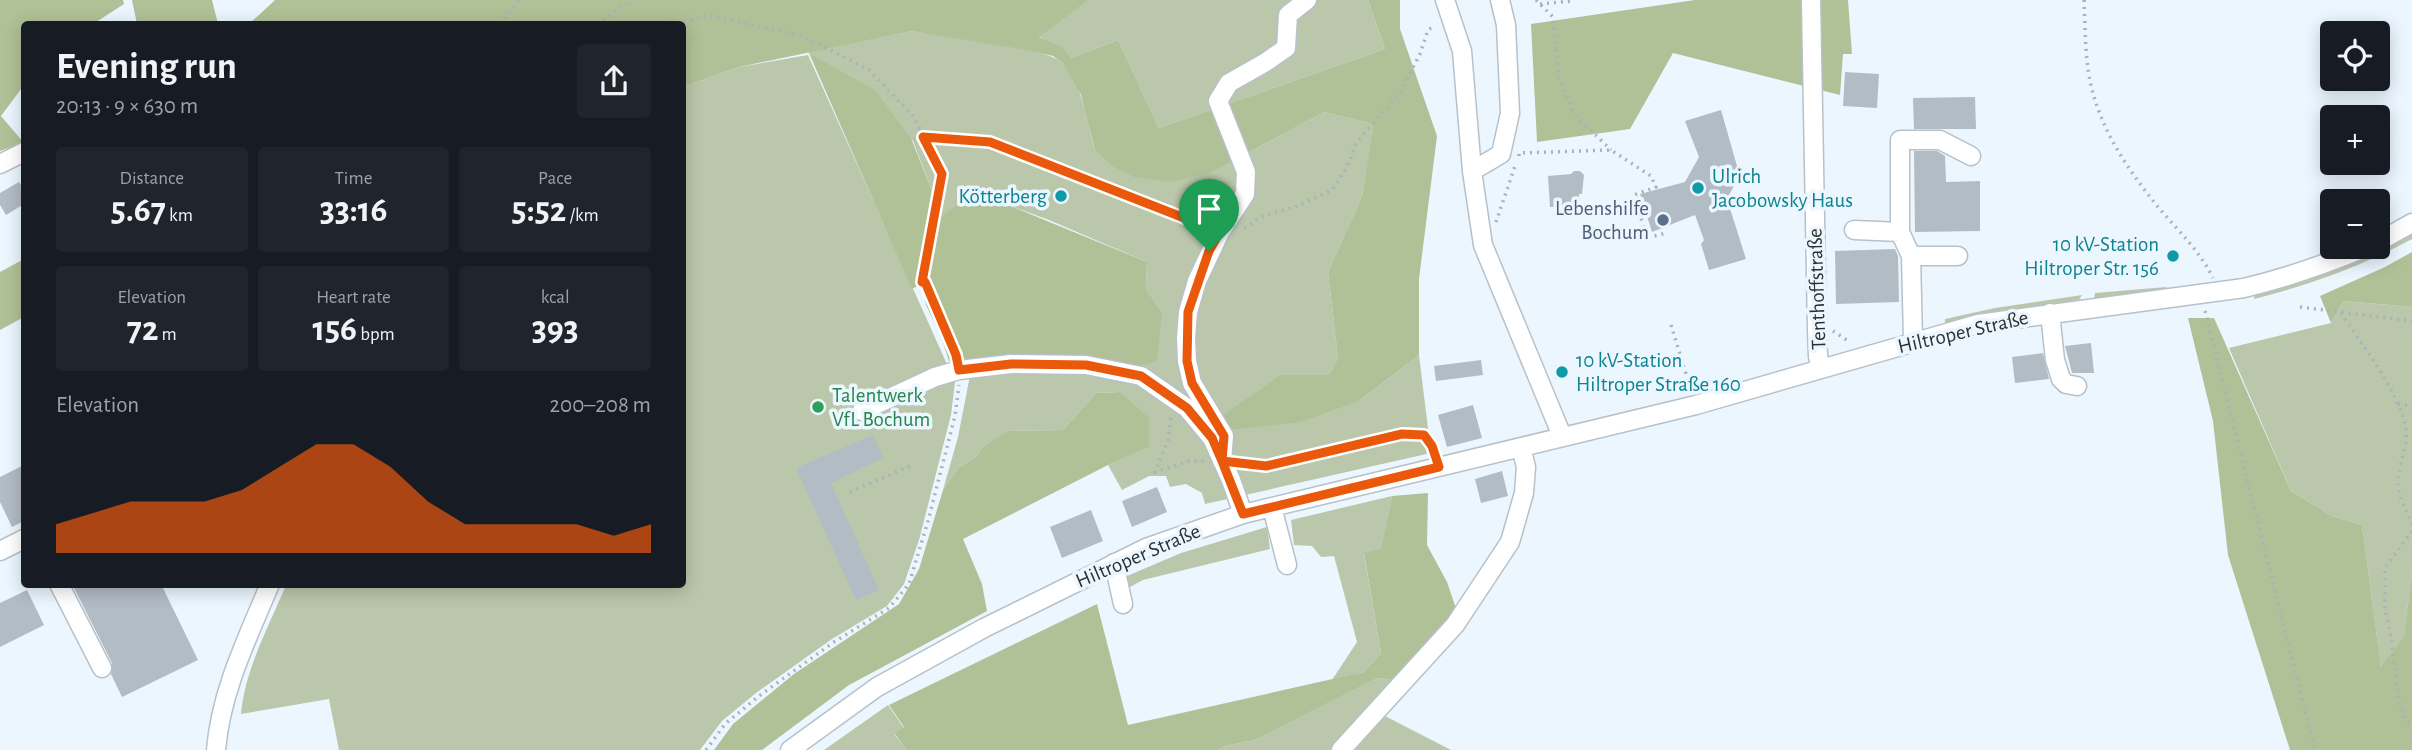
<!DOCTYPE html>
<html lang="en">
<head>
<meta charset="utf-8">
<style>
  :root { --surface:#171b24; --page:#20242c; --text:#f1f3f6; --muted:#9ea1a6; --accent:#ea580c }
  body { margin:0; font-family:"Alegreya Sans",sans-serif; background:var(--page); color:var(--text); height:100vh; display:flex; flex-direction:column; font-size:26px; white-space:nowrap }
  * { box-sizing:border-box; margin:0 }
  p { font-size:23px; color:var(--muted) }
  .icon { flex:none; width:38px; height:38px; fill:none; stroke:currentColor; stroke-width:2; stroke-linecap:round; stroke-linejoin:round }
  .map { position:relative; flex:1; overflow:hidden }
  .drawer { position:absolute; left:21px; top:21px; width:665px; height:567px; display:flex; flex-direction:column; background:var(--surface); border-radius:7px; box-shadow:0 4px 18px #0003 }
  .drawer>* { flex:none }
  .tools { position:absolute; left:2320px; top:21px; display:grid; gap:14px }
  .tools a { display:grid; place-items:center; width:70px; height:70px; border-radius:7px; background:var(--surface); box-shadow:0 4px 18px #0003; font-size:35px }
  .pin { position:absolute; display:grid; place-items:center; width:60px; height:60px; color:#fff; margin:-72px -30px; border-radius:50% 50% 50% 0; rotate:-45deg; box-shadow:0 0 7px #0007 }
  .pin .icon { rotate:45deg }
  .round { display:grid; place-items:center; flex:none; width:74px; height:74px; border-radius:7px; background:var(--page) }
  .overview { display:flex; align-items:center; justify-content:space-between; height:119px; padding:0 35px }
  h1 { font-size:38px; font-weight:600; line-height:52px }
  .figures { display:grid; grid-template-columns:repeat(3,1fr); gap:10px; height:119px; padding:7px 35px }
  .figures div { display:grid; align-content:center; border-radius:7px; background:var(--page); text-align:center }
  .figures b { font-size:35px; font-weight:600 }
  .figures small { font-size:19px; font-weight:400 }
  .figures p { font-size:19px }
  .chart { height:196px; padding:14px 35px }
  .chart p { display:flex; justify-content:space-between }
  .chart svg { width:100%; height:126px; margin-top:7px; fill:var(--accent); opacity:.7 }
  .map>svg:first-child { display:block }
</style>
</head>
<body>
<div class="map">
<svg width="2412" height="750" viewBox="0 0 2412 750">
  <rect width="100%" height="100%" fill="#ebf6ff"/>
  <path fill="#bbc7ab" d="M1089,0H1368L1385,49L1159,128L1118,40L1071,58L1039,36Z
    M912,31C939,35 1050,47 1064,64C1083,87 1087,122 1095,150L1211,173L1324,112L1375,124L1362,196L1328,272L1338,358L1329,375H1281L1359,401L1419,355L1431,453L1205,504L1202,493L1186,484L1170,487L1166,476H1149L1122,490L1108,465L1148,447L1120,392L1096,393L1063,430L1009,431L982,447L976,457L958,468L943,490L958,437L973,360L1064,354L1139,366L1162,312L1146,289L1147,262L1049,220L986,197L953,207L942,217L913,141L879,96L807,52Z
    M808,55L955,382L951,415L919,540L904,584L887,606L832,639L756,693L722,721L700,750H339L329,699L241,714C245,669 269,626 286,585L682,584L683,87L739,67Z
    M2412,233V239C2362,266 2310,285 2254,299L2255,294C2310,281 2363,261 2412,233Z
    M2166,287L2167,290L2094,300L2095,293Z
    M2082,295L2079,300L1995,312L1945,323V319L1995,308Z
    M2343,301L2412,307V572L2404,635L2381,668L2362,525L2332,516L2291,491L2229,348L2331,323Z
    M1392,496L1381,550L1364,554L1381,653L1364,672L1332,680L1357,642L1334,556L1321,557L1312,546L1294,545L1291,520Z
    M1267,527L1270,549L1143,580L1128,588L1127,576L1181,553Z
    M1378,678L1397,681L1383,715L1451,750H1218L1225,746L1255,740Z
    M888,705L904,728L895,735L906,750H824Z"/>
  <path fill="#b0c197" d="M0,0H123L124,4L93,24H24V85L1,116L24,143L0,151Z
    M132,0H212L218,24H137Z
    M275,0H1089L1039,37L1062,47L1071,58L1118,40L1159,128L1385,49L1368,0H1400V29L1437,136L1419,279V355L1359,401L1300,422L1229,430L1217,419L1281,375H1329L1338,358L1328,272L1362,196L1374,124L1324,112L1211,173L1170,182L1134,177L1114,167L1095,150L1081,95L1063,63L1053,56L1027,50L912,31L739,67L683,87L682,24H249Z
    M1695,0H1848L1852,54H1843L1840,95L1673,53L1630,129L1537,142L1531,24Z
    M809,53L876,91L911,138L942,216L953,207L986,196L1147,262L1146,289L1162,312L1157,361L1140,366L1064,354L949,361L941,336L926,305L923,283L912,289Z
    M2412,252V307L2343,301L2331,323L2320,296L2385,267Z
    M24,259V317L0,330V272Z
    M2188,318H2214L2291,491L2332,516L2362,525L2381,667L2404,635L2412,572V750H2290L2228,555L2213,421Z
    M1120,392L1149,418V447L1108,465L963,539L982,584L987,611L849,685L762,750H714L733,724L794,674L899,604L919,569L943,490L958,468L976,457L982,447L1008,431L1063,430L1096,393Z
    M1428,493L1427,545L1447,582L1459,617L1397,681L1378,678L1255,740L1225,746L1218,750H906L895,734L904,727L889,705L1097,604L1128,725L1364,672L1381,653L1364,553L1381,549L1392,496Z"/>
  <path fill="#b2bcc5" d="M1845,72L1879,74L1877,108L1843,106Z
    M1975,97L1976,129H1914L1913,98Z
    M1721,110L1737,166L1743,169L1727,199L1746,259L1709,270L1701,244L1704,240L1695,215L1652,232L1640,194L1685,182L1699,157L1685,121Z
    M1914,151H1937L1945,156L1946,182L1980,181V231L1915,232Z
    M1574,171H1580L1584,175L1582,194H1579L1580,205L1550,207L1548,176L1571,174Z
    M19,182L24,190V204L6,215L0,205V193Z
    M1895,249L1898,256L1899,302L1836,304L1835,251Z
    M2091,343L2094,373H2072L2065,346Z
    M2043,353L2049,379L2015,383L2012,357Z
    M1481,360L1483,375L1436,381L1434,366Z
    M1473,405L1482,438L1447,447L1438,415Z
    M873,435L883,458L831,483L879,590L856,600L796,468Z
    M24,465V521L12,527L0,502V477Z
    M1502,471L1508,496L1481,503L1475,479Z
    M1157,487L1167,512L1132,527L1122,501Z
    M1091,510L1103,541L1062,558L1050,527Z
    M72,584H161L198,660L122,697L111,674L112,663Z
    M27,590L44,625L0,647V603Z"/>
  <g fill="none" stroke-linecap="round" stroke-linejoin="round">
    <defs>
      <path id="minor" d="M1445,0L1462,51L1472,171L1483,245L1562,436
        M1811,0L1817,329L1818,356L1821,368
        M0,164L24,152
        M1472,171L1501,154L1510,113L1506,25L1500,0
        M1854,230L1900,232
        M2378,242L2412,223
        M1911,256H1958
        M2050,313L2055,360L2061,379L2066,384L2077,386
        M1913,341L1911,256L1900,232V140H1940L1971,156
        M862,411L935,377L959,370L1011,364L1086,365L1141,376L1187,408L1212,438L1231,480L1243,514
        M1222,461L1224,436L1192,383L1187,361L1186,338L1188,312L1197,281L1220,232L1245,194L1246,172L1218,101L1229,83L1266,62L1286,48L1288,15L1307,0
        M1272,507L1287,565
        M0,551L24,539
        M1114,563L1123,604
        M59,584L102,668
        M216,750C221,691 247,639 270,584
        M790,750L877,687L984,628L1146,548L1243,514L1696,405L1978,324L2244,288C2286,278 2326,264 2367,247
        M1341,750L1455,625L1510,542L1524,493L1526,467L1521,447"/>
    </defs>
    <use href="#minor" stroke="#b7c1c9" stroke-width="21"/>
    <path stroke="#a9b2b9" stroke-width="3.5" stroke-dasharray="2 5" stroke-linecap="butt" d="M1536,0L1553,17L1559,79L1575,115L1611,150
      M2084,0C2085,23 2085,47 2088,69C2095,120 2123,163 2154,202C2174,227 2199,249 2213,278
      M1540,4L1572,1
      M500,24L519,0
      M597,24L632,0
      M677,24L707,15L803,36L869,70L914,117L942,174L923,282H925L956,353
      M924,137L990,143L1207,226
      M1519,156V153L1611,150L1651,176L1656,187L1634,195L1647,238L1666,233
      M1496,222L1516,163
      M1244,228L1261,217L1295,207L1332,190L1348,166L1356,143L1401,91L1420,54L1428,30L1435,25
      M2300,307L2412,321
      M2205,311L2315,750
      M2341,313C2360,341 2399,393 2405,425C2410,446 2398,463 2398,483C2398,497 2407,511 2412,524
      M1671,325L1691,390
      M1833,331L1850,342
      M2398,404L2408,405L2412,408
      M1171,418L1168,440L1155,472L1189,461H1205
      M1240,463L1266,466L1402,434L1424,435L1434,453
      M850,492L910,466
      M2412,531L2385,568V610L2391,637L2399,702L2407,722L2412,724
      M706,750L725,724L759,696L834,642L889,608L909,584L928,521L955,416L959,385"/>
    <use href="#minor" stroke="#fff" stroke-width="18"/>
  </g>
  <g fill="none" stroke-linecap="round" stroke-linejoin="round">
    <defs>
      <path id="route" d="M1209,251L1220,232L990,142L923,137L942,174L922,282H925L956,355L959,370L1011,364L1086,365L1141,376L1187,408L1212,438L1222,461L1266,466L1402,434L1424,435L1432,446L1439,467L1243,514L1222,461L1224,436L1192,383L1187,361L1188,312L1209,251"/>
    </defs>
    <use href="#route" stroke="#fff" stroke-width="14"/>
    <use href="#route" stroke="#ea580c" stroke-width="9"/>
  </g>
  <g fill="#0f9aa8" stroke="#ebf6ff" stroke-width="2.5">
    <circle cx="1698" cy="188" r="7"/>
    <circle cx="1061" cy="196" r="7"/>
    <circle cx="2173" cy="256" r="7"/>
    <circle cx="1562" cy="372" r="7"/>
  </g>
  <circle fill="#5c6f8a" stroke="#ebf6ff" stroke-width="2.5" cx="1663" cy="220" r="7"/>
  <circle fill="#2e9e5b" stroke="#ebf6ff" stroke-width="2.5" cx="818" cy="407" r="7"/>
  <g text-anchor="middle" dominant-baseline="central" stroke-width="7" stroke-linejoin="round" paint-order="stroke">
    <g font-size="21" fill="#0d838f" stroke="#ebf6ff" text-anchor="start">
      <text x="1712" y="176">Ulrich<tspan x="1712" dy="24">Jacobowsky Haus</tspan></text>
      <text x="1047" y="196" text-anchor="end">Kötterberg</text>
      <text x="2159" y="244" text-anchor="end">10 kV-Station<tspan x="2159" dy="24">Hiltroper Str. 156</tspan></text>
      <text x="1576" y="360">10 kV-Station<tspan x="1576" dy="24">Hiltroper Straße 160</tspan></text>
    </g>
    <g font-size="21" fill="#4e5e75" stroke="#ebf6ff" text-anchor="end">
      <text x="1649" y="208">Lebenshilfe<tspan x="1649" dy="24">Bochum</tspan></text>
    </g>
    <g font-size="21" fill="#2c3033" stroke="#ebf6ff">
      <text transform="translate(1817 289) rotate(-92)">Tenthoffstraße</text>
      <text transform="translate(1963 332) rotate(-13)">Hiltroper Straße</text>
      <text transform="translate(1138 556) rotate(-23)">Hiltroper Straße</text>
    </g>
    <g font-size="21" fill="#27864d" stroke="#ebf6ff" text-anchor="start">
      <text x="832" y="395">Talentwerk<tspan x="832" dy="24">VfL Bochum</tspan></text>
    </g>
  </g>
</svg>
<div class="tools">
<a><svg class="icon" aria-label="locate" viewBox="0 0 24 24"><circle cx="12" cy="12" r="6"/><path d="M12 2v4M12 18v4M2 12h4M18 12h4"/></svg></a>
<a>+</a>
<a>−</a>
</div>
<div class="pin" style="left:1209px;top:251px;background:#1e9e55"><svg class="icon" aria-label="arrive" viewBox="0 0 24 24"><path d="M6 21V4h12l-3 4 3 4H6"/></svg></div>
<section class="drawer">
<div class="overview"><div><h1>Evening run</h1><p>20:13 · 9 × 630 m</p></div><a class="round"><svg class="icon" aria-label="share" viewBox="0 0 24 24"><path d="M12 15V3M7 8l5-5 5 5M5 13v7h14v-7"/></svg></a></div>
<div class="figures">
<div><p>Distance</p><b>5.67<small> km</small></b></div>
<div><p>Time</p><b>33:16</b></div>
<div><p>Pace</p><b>5:52<small> /km</small></b></div>
</div>
<div class="figures">
<div><p>Elevation</p><b>72<small> m</small></b></div>
<div><p>Heart rate</p><b>156<small> bpm</small></b></div>
<div><p>kcal</p><b>393</b></div>
</div>
<div class="chart"><p><span>Elevation</span>200–208 m</p>
<svg viewBox="0 0 160 44" preserveAspectRatio="none"><path d="M0 44V34L10 30L20 26L30 26L40 26L50 22L60 14L70 6L80 6L90 14L100 26L110 34L120 34L130 34L140 34L150 38L160 34V44z"/></svg>
</div>
</section>
</div>
</body>
</html>
